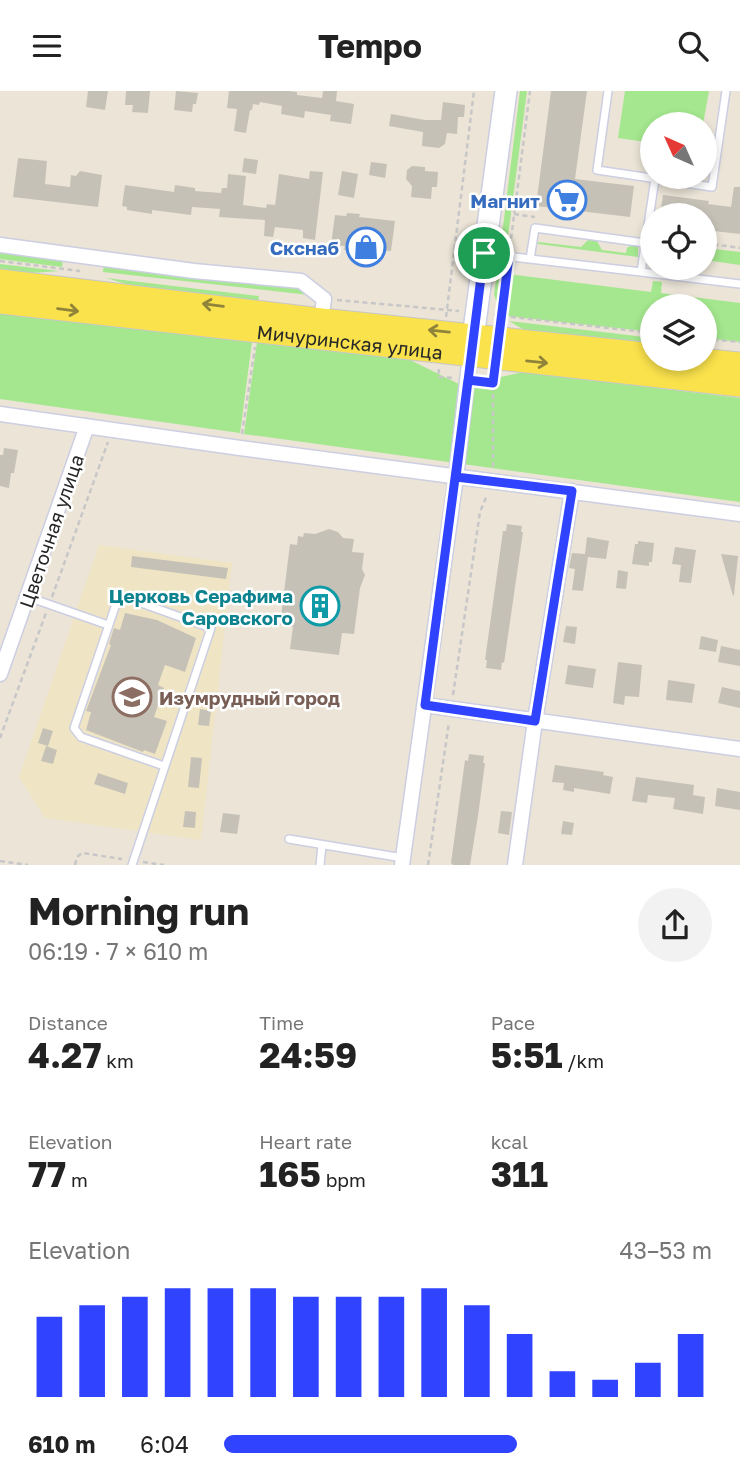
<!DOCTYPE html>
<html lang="en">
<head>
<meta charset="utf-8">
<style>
  :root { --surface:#fff; --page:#f2f2f2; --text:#222; --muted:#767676; --accent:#3043ff }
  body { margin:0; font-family:"Golos Text",sans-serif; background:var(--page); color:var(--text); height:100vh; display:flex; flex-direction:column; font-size:26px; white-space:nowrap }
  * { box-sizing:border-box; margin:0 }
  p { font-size:23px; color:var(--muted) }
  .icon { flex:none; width:38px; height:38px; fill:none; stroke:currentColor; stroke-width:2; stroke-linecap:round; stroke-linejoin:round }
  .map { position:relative; height:774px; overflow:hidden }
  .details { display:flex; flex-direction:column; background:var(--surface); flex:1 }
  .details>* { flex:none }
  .needle { width:46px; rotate:315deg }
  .buttons { position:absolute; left:640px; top:21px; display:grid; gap:14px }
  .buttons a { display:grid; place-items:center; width:77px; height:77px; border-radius:50%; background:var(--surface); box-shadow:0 4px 10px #0003; font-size:35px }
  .pin { position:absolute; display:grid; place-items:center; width:60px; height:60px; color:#fff; margin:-30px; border:4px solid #fff; border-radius:50%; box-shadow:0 2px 7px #0007 }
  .round { display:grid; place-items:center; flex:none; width:74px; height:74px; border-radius:37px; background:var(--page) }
  .overview { display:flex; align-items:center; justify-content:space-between; height:119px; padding:0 28px }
  h1 { font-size:38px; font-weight:700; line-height:52px }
  .metrics { display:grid; grid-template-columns:repeat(3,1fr); gap:10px; height:119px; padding:7px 28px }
  .metrics div { display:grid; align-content:center }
  .metrics b { font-size:35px; font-weight:700 }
  .metrics small { font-size:19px; font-weight:400 }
  .metrics p { font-size:19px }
  .chart { height:196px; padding:14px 28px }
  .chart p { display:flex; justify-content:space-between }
  .chart svg { width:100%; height:126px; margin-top:7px; stroke:var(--accent); stroke-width:6 }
  ul { padding:0 28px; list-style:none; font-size:23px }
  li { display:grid; grid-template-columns:112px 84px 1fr; align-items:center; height:52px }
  li i { height:18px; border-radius:9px; background:var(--accent) }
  header { display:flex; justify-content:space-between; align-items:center; height:91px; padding:0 28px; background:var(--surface); font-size:32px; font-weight:700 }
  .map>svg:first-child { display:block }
</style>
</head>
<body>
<header><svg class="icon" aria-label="menu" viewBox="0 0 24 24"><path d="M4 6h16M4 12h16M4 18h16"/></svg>Tempo<svg class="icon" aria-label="search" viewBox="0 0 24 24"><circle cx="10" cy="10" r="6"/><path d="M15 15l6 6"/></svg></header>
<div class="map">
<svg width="740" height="774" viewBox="0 0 740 774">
  <rect width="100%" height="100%" fill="#ebe4d7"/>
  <path fill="#efe5c4" d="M99,454L232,472L201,749L45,727L19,686Z"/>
  <path fill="#a4e78e" d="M520,0H527L506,161L500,160Z
    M625,0H709L703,33H653V52L618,47Z
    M593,148L597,150L602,159L626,162L627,157L633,153L638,156V166L538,153V151L581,156L588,149Z
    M705,157L740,161V174L705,169Z
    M0,161L63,169L62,176L0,168Z
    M499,167L505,168L498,216L494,203Z
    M0,173L59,180L30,182L0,179Z
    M104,173L267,192L306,199L309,204L103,181Z
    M508,183L651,201L653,190L662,191L661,202L740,212V251L705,247V215H653V241L505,225Z
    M106,187L259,205L258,211L143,198Z
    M0,222L252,251L240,342L0,308Z
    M509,230L653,247V254L526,240Z
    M257,251L408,268L461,294L524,281L740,307V411L244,343Z"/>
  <path fill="#c6c1b7" d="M88,0H108L105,19L86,16Z
    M126,0H150L148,22L132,21L133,14H125Z
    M176,0L198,2L196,13H193L192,21L174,19Z
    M229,0H289L297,1V4L322,7L323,0H337L336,10L354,13L351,33L330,30L331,24L305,20L304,27L281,23L282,15L260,11L259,14L253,13L252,19H250L246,42L234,40L237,18L227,17Z
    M551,0H587L575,88L634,95L630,126L536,115Z
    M443,11L465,14L464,26H458L457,43L447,42L445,53L439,57L422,55L423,41L389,35L391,23L425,29H441Z
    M18,67L47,70L45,93L70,96L71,84L76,85L80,80L102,84L98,116L13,106Z
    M244,67L258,69L256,83L242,81Z
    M371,71L387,73L385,87L369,84Z
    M412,75L425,76V80L438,81L437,96H432L431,108L411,106L412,95L406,88L407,79Z
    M310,80L323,81L315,149L303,147V139L275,136L273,146L264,145L265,129L219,126L220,118L192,116L191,124L152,119V123L127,119V116L122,115L125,94L174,101L175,94L195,97V100L221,102L222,97H227L228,83L246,85L243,114L266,117L267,113L275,114L279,83L309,88Z
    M342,80L358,83L354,107L338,104Z
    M734,96H740V143L705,139V124H660L663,104L709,110L708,113L731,116Z
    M347,122L360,123L359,126L395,130L391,160L357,158V160L344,159L345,155L331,154L335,124L346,125Z
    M4,357L18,359L14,382H11L9,397L0,395V364H3Z
    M507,433L522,435L521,441H523L504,572L502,571L501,579L486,577L487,569H485L503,440H506Z
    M329,438L338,441L343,447L354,448L352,461L364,462L362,478L365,484L360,497L354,543L342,542L339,564L290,558L293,536L280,534L290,453L297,454L298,445L303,446L304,442L315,443Z
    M587,446L609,450L606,468L588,466L583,500L572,499L575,478L569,477L572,462L585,463Z
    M638,450L654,452L652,471H649V475L632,473L635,453H638Z
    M675,456L696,459L691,492L679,491L681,474L672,473Z
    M721,463L738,465L734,504L733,505Z
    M132,465L228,477L226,488L131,476Z
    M618,479L628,481L626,498L616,497Z
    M125,522L157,529L196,547L185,581L165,574L158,594L164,597L154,626L167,630L155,663L144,659L143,661L86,639L91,621L86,620L111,554L109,553L114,537L120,539Z
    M566,535L577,536L575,553L563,551Z
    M701,545L718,549L716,561L699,558Z
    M721,555L740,559V575L718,571Z
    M618,571L642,574L639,606L625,605L624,614L613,612Z
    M568,574L596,578L593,597L565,593Z
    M668,589L695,593L692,612L666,609Z
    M722,596L740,600V617L718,612Z
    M200,618L211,620L209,635L198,634Z
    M43,637L53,640L48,655L38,652Z
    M46,655L57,659L53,673L41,670Z
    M469,663L484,665L483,672H485L478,725L470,774H453L451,772L465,669L468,670Z
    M191,666L202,667L199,697L188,696Z
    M555,674L604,681L603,684L613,686L610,703L574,697V701L563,699L564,692L552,691Z
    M98,682L128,692L125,703L94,693Z
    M636,686L694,694L693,704L705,706L703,723L673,718L675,707L648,704L647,712L632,710Z
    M717,697L740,701V719L715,715Z
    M185,720L196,721L195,737L183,736Z
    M501,720L512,721L509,744L498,742Z
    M223,722L240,724L237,743L220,741Z
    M563,730L574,732L572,744L561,743Z"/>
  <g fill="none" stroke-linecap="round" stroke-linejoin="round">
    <defs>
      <path id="service" d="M608,0L597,79L712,96L726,0
        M488,163L641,181L655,88
        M530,168L535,137L645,152
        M641,181L740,193
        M28,506L108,534
        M289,748L403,767
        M132,774L211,537L130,508L119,511L115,516L74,637L81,646L164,675
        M320,774L322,754"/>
      <path id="minor" d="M0,154L194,180L301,190L324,208L321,229
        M0,323L240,357L740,423
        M0,583L87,335
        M425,614L740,658
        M402,774L456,386L470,264
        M515,774L535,630L572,400"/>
      <path id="secondary" d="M471,262L506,0"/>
      <g id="primary">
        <path d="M0,190L321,229L653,264"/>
        <path id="s1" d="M0,211L740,294"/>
        <path d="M690,268L740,273"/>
      </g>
    </defs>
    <use href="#service" stroke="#cccee2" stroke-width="10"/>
    <use href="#minor" stroke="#cccee2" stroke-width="17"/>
    <use href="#secondary" stroke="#cccee2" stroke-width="24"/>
    <use href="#primary" stroke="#c7c7c7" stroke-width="25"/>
    <path stroke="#c7c7c7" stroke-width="2.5" stroke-dasharray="5 3.5" stroke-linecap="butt" d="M514,123L535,126
      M705,152L740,157
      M510,156L530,0
      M0,170L80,180
      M337,209L459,220
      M494,224L653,242
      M446,226L474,0
      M500,226L508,173
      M705,248L740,251
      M439,278L438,286L455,287
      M479,290L493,292
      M242,343L255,256
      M493,376V284
      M52,506L108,351
      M453,604L480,421L487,404
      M0,647L46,522
      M0,770L28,774
      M143,771L164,774
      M75,774L77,766L82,762L122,768
      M428,774L449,631"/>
    <use href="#service" stroke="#fff" stroke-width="7"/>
    <use href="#minor" stroke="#fff" stroke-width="14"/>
    <use href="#secondary" stroke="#fff" stroke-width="21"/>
    <use href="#primary" stroke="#fae24c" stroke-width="23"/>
  </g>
  <defs><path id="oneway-shaft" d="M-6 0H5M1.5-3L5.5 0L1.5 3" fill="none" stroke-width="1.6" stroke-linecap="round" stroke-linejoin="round" transform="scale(1.75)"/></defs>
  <g stroke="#90843a">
    <use href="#oneway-shaft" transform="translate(213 214) rotate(-173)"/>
    <use href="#oneway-shaft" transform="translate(68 219) rotate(7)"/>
    <use href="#oneway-shaft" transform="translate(439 240) rotate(-174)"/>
    <use href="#oneway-shaft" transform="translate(537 271) rotate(6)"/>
  </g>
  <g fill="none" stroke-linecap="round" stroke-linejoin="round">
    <defs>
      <path id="route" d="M484,162L456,386L572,400L535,630L425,614L468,289L493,292L509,165L484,162"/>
    </defs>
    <use href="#route" stroke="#fff" stroke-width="14"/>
    <use href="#route" stroke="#3043ff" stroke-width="9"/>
  </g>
  <defs>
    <symbol id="supermarket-ring" viewBox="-11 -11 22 22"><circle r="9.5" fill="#fff" stroke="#3f7fe0" stroke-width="1.5"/><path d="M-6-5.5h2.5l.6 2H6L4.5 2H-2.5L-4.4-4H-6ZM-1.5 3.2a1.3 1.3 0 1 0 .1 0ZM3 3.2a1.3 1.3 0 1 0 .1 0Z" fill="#3f7fe0"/></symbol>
    <symbol id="shop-ring" viewBox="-11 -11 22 22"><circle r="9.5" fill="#fff" stroke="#3f7fe0" stroke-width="1.5"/><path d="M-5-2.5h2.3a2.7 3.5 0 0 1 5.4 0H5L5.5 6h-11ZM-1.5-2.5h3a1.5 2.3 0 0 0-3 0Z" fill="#3f7fe0"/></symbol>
    <symbol id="building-ring" viewBox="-11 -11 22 22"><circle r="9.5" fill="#fff" stroke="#0f9aa8" stroke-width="1.5"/><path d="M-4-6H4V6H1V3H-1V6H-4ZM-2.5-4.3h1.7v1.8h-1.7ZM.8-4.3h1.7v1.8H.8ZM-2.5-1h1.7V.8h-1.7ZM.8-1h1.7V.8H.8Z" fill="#0f9aa8"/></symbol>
    <symbol id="school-ring" viewBox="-11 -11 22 22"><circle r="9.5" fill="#fff" stroke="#8d6e63" stroke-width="1.5"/><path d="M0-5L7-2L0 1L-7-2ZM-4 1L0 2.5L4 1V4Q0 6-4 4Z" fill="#8d6e63"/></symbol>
  </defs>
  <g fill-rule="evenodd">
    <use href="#supermarket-ring" x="545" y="87" width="44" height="44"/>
    <use href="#shop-ring" x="344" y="134" width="44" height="44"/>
    <use href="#building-ring" x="298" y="493" width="44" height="44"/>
    <use href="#school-ring" x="110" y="584" width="44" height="44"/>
  </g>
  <g text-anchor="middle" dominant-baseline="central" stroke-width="5" stroke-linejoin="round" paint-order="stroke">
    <g font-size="19" font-weight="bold" fill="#366cbe" stroke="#fff" text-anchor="end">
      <text x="540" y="109">Магнит</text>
      <text x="339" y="156">Скснаб</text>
    </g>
    <g font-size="19" fill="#272727" stroke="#fff">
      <text stroke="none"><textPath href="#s1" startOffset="352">Мичуринская улица</textPath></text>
      <text transform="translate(51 440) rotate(-71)">Цветочная улица</text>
    </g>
    <g font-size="19" font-weight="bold" fill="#0d838f" stroke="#fff" text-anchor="end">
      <text x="293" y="504">Церковь Серафима<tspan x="293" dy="22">Саровского</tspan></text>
    </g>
    <g font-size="19" font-weight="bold" fill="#785e54" stroke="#fff" text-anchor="start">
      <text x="159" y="606">Изумрудный город</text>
    </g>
  </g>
</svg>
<div class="buttons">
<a><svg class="needle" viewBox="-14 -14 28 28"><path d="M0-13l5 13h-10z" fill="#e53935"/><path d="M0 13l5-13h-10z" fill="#767676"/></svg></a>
<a><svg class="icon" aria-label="locate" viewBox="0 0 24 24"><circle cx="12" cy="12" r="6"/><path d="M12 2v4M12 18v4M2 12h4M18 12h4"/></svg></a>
<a><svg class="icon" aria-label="layers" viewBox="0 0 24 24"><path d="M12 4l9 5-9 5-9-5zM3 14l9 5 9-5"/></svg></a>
</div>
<div class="pin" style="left:484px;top:162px;background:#1e9e55"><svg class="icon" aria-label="arrive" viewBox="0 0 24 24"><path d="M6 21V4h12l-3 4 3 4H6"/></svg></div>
</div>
<section class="details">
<div class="overview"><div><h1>Morning run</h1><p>06:19 · 7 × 610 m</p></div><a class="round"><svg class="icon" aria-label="share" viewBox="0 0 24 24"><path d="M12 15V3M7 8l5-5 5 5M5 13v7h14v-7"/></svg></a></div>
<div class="metrics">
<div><p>Distance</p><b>4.27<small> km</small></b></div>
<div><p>Time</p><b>24:59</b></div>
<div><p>Pace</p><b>5:51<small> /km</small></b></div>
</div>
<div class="metrics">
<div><p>Elevation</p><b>77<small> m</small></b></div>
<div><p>Heart rate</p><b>165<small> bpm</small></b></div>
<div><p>kcal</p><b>311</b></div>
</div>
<div class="chart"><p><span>Elevation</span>43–53 m</p>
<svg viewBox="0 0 160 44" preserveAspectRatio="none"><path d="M5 44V16M15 44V12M25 44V9M35 44V6M45 44V6M55 44V6M65 44V9M75 44V9M85 44V9M95 44V6M105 44V12M115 44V22M125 44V35M135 44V38M145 44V32M155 44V22"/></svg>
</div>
<ul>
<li><b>610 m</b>6:04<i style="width:60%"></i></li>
</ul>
</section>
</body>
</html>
